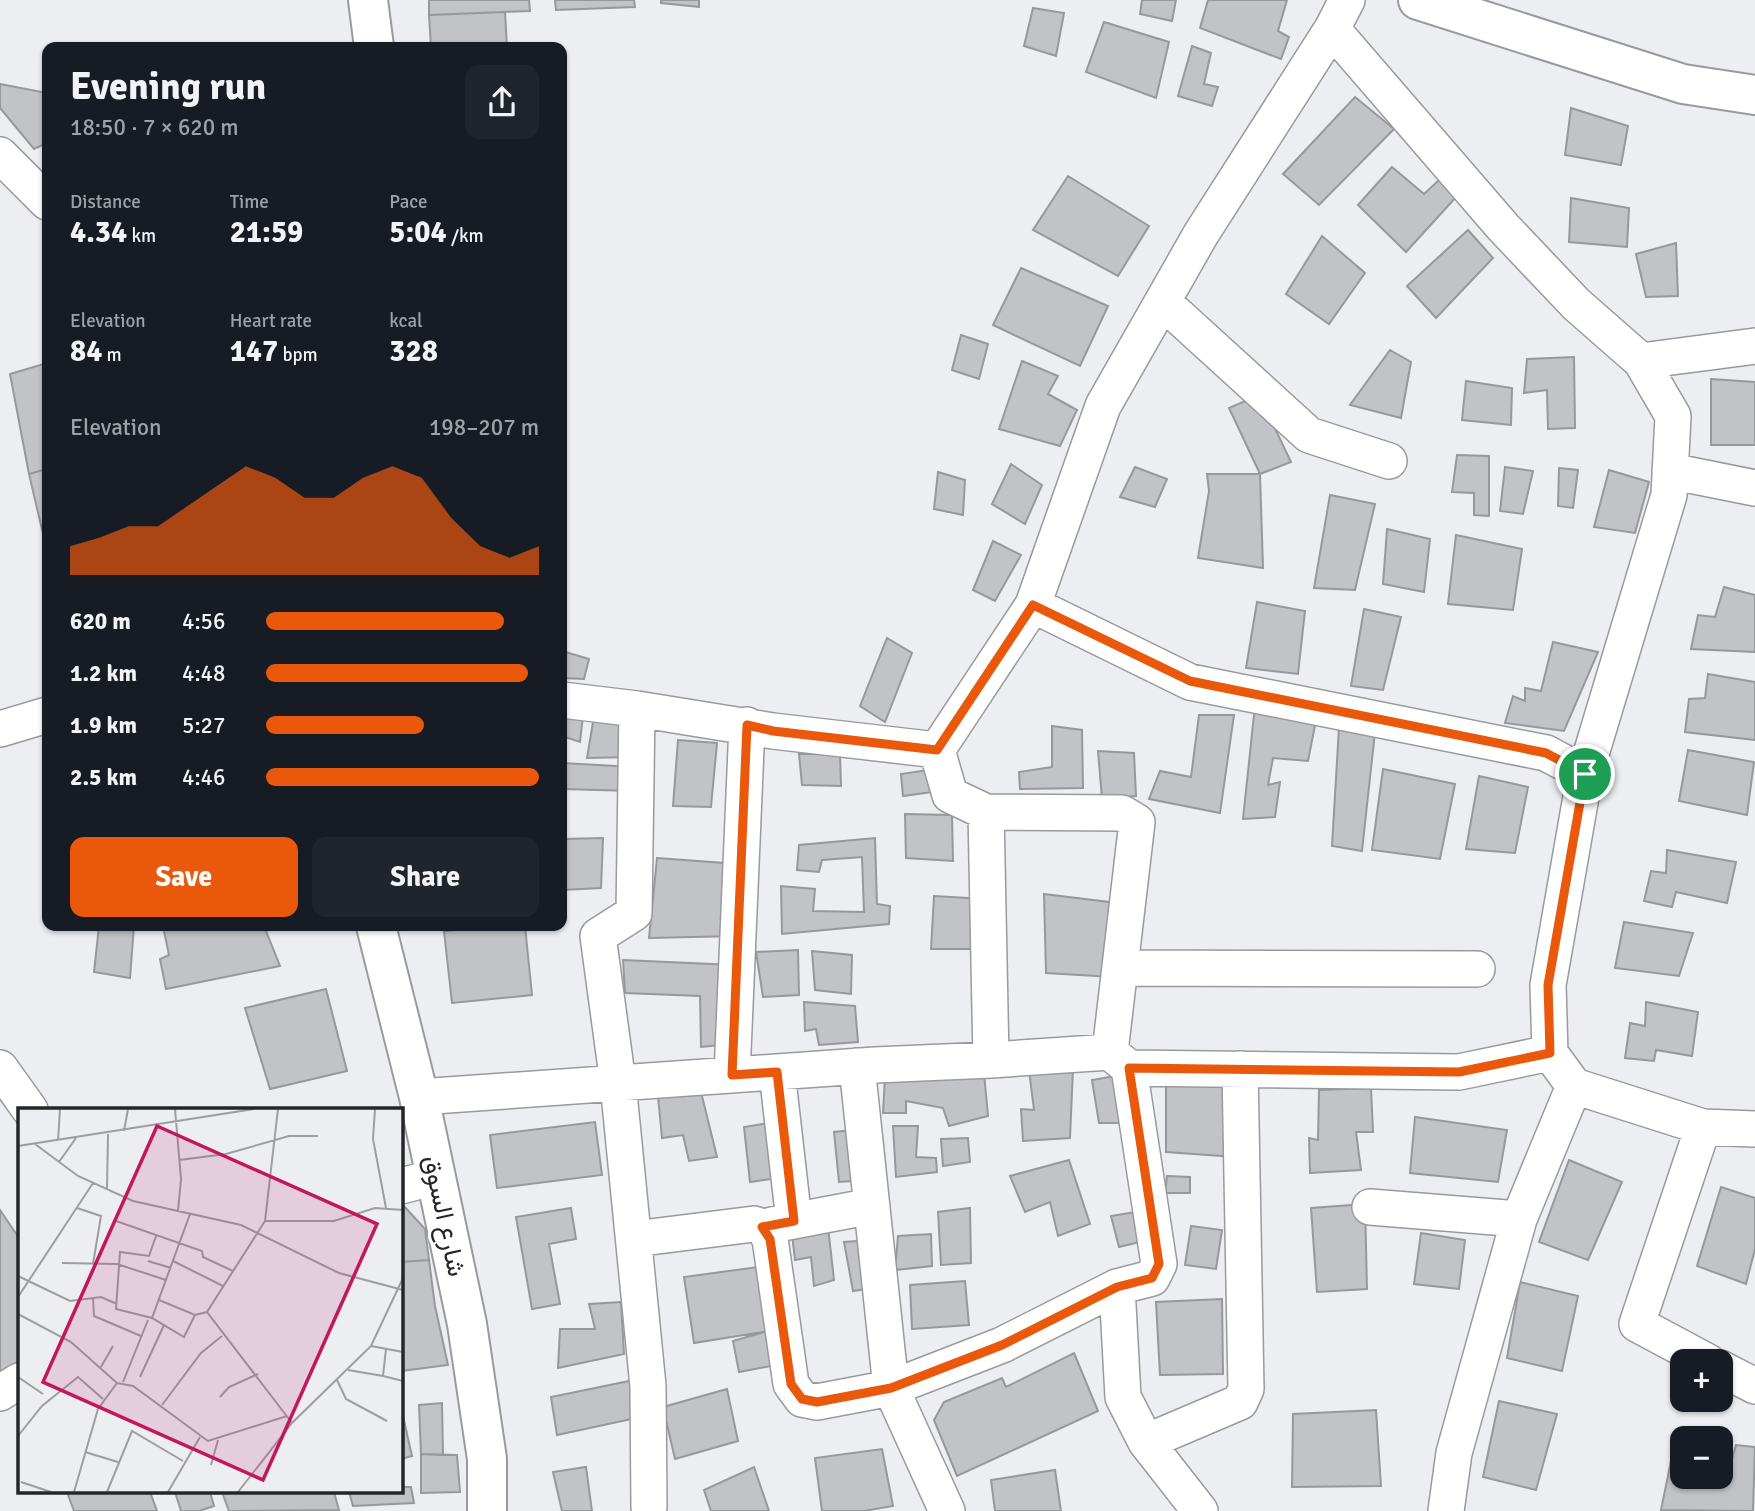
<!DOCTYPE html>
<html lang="en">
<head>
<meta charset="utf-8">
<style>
  :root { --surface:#171b24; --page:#20242c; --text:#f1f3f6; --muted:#9ea1a6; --accent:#ea580c }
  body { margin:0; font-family:Signika,Vazirmatn,sans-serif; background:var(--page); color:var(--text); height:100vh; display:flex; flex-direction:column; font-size:26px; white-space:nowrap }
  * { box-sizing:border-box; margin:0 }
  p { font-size:23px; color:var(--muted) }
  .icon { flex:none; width:38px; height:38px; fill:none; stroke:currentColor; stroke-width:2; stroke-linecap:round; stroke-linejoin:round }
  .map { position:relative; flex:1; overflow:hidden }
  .drawer { position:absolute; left:42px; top:42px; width:525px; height:889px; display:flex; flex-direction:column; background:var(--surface); border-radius:14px; box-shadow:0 2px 5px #0004 }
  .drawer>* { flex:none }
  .fabs { position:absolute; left:1670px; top:1349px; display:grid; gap:14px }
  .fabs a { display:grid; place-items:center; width:63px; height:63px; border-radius:14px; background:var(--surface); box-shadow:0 2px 5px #0004; font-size:35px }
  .pin { position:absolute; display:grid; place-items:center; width:60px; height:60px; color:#fff; margin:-30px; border:4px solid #fff; border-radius:50%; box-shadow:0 2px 7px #0007 }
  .round { display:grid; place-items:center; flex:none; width:74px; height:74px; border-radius:14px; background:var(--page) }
  .summary { display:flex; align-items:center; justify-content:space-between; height:119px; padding:0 28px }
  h1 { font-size:38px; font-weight:800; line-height:52px }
  .metrics { display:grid; grid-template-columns:repeat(3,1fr); gap:10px; height:119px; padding:7px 28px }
  .metrics div { display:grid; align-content:center }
  .metrics b { font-size:30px; font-weight:800 }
  .metrics small { font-size:19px; font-weight:400 }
  .metrics p { font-size:19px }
  .chart { height:196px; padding:14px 28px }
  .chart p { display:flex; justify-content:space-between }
  .chart svg { width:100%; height:126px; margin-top:7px; fill:var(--accent); opacity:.7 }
  .cta { display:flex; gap:14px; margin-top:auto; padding:14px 28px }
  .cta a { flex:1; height:80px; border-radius:14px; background:var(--accent); color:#fff; font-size:28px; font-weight:800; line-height:80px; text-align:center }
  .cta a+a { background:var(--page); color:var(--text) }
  ul { padding:0 28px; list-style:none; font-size:23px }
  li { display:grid; grid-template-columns:112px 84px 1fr; align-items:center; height:52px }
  li i { height:18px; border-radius:9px; background:var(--accent) }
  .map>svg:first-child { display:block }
</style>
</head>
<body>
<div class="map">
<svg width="1755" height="1511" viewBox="0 0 1755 1511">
  <rect width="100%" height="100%" fill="#eceef1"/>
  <path fill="#c1c3c6" stroke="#96989b" stroke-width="2" d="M429,0H529L530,11L429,15Z
    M555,0H634L635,7L556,10Z
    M661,0H699V7L661,3Z
    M1142,0H1176L1172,21L1140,14Z
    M1208,0H1287L1278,31L1289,37L1281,59L1200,28Z
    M1033,8L1064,13L1056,56L1024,46Z
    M505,12L507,47H431L429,15Z
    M1104,22L1169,42L1156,98L1086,72Z
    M1192,46L1211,53L1204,84L1218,87L1212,106L1178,96Z
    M0,84L47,93V143L34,149L0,108Z
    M1355,97L1394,129L1319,205L1283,174Z
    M1571,108L1628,126L1621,165L1565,155Z
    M1392,167L1424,194L1439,180L1457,196L1406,252L1358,205Z
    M1068,176L1149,226L1118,276L1033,230Z
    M1571,198L1629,208L1627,247L1569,242Z
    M1468,230L1493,258L1436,318L1407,286Z
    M1322,236L1365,273L1329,324L1286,294Z
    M1676,243L1678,296L1646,297L1636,254Z
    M1021,268L1108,306L1080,366L993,325Z
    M961,335L988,344L979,379L952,370Z
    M1390,350L1411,362L1401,418L1350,405Z
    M1574,357L1575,428L1548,429L1547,390L1524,393L1527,359Z
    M1022,361L1058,376L1048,394L1077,410L1060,446L999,429Z
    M47,363V469L29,474L10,374Z
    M1711,379L1755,382V445H1711Z
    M1466,381L1512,388L1511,425L1462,420Z
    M1259,395L1291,462L1260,474L1229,408Z
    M1457,455L1489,456V516L1474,515V493L1452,492Z
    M1011,464L1042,485L1025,524L992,504Z
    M1135,467L1167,479L1155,507L1120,497Z
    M1505,467L1533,471L1523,514L1500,511Z
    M1559,468L1578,470L1573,508L1558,506Z
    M47,469V551L29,474Z
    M1609,470L1649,482L1635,533L1594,527Z
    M938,472L965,480L963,515L934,509Z
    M1207,474H1260L1263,568L1198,558L1209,491Z
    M1330,495L1375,504L1355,590L1314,588Z
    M1387,529L1430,539L1424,592L1383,584Z
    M1456,535L1522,549L1513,610L1448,604Z
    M993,541L1021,555L995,601L973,590Z
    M1724,587L1755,595V652L1691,649L1698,615L1715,617Z
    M1257,602L1305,611L1298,674L1246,668Z
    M1364,609L1401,617L1383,690L1351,686Z
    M887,638L912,653L885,722L860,706Z
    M1553,642L1598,652L1564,731L1505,723L1513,696L1525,701V688L1541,691Z
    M562,651L589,659L584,679L562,678Z
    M1708,674L1755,682V740L1685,732L1689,699L1705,698Z
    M1256,696L1318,710L1308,761L1273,758L1268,785L1280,782L1275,817L1243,819Z
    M562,703L584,707L580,742L562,736Z
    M1199,715H1234L1220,813L1149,799L1160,771L1191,777Z
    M594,716L632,725V757L587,758Z
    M1052,726L1082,730L1083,788L1020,789L1019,772L1052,767Z
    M1339,727L1375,732L1362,851L1332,846Z
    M678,740L717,743L711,807L673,806Z
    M1688,750L1754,762L1747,815L1679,801Z
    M1098,751L1134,753L1136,796L1102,799Z
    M799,754H840L841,786L802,785Z
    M562,763L633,767L632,791L562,789Z
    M941,768L947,790L903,796L901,774Z
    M1383,769L1455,784L1440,859L1372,850Z
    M1479,776L1528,787L1515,853L1466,849Z
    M905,814L952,815L953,861L906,858Z
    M603,838L601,888L562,890V839Z
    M875,838L877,904L890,906L889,924L782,934L781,886L815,889L813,911L864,912L862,857L822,860L819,872L797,870L799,845Z
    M1667,850L1736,862L1727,903L1676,892L1672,907L1644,901L1651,871L1666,873Z
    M657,858L738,864L737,936L649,938Z
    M1044,894L1117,903L1112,977L1046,973Z
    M934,896L984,899V949H931Z
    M1624,922L1693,933L1679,976L1615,968Z
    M99,926H134L130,978L94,972Z
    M163,926H264L280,966L166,989L160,959L169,955Z
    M500,926H525L532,995L452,1003L444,931Z
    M798,950L799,995L763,997L756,952Z
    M812,951L852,955L851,994L815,990Z
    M623,960L734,965L731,1044L701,1047L700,996L625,993Z
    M326,989L347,1071L270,1089L245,1008Z
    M804,1002L855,1006L858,1042L819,1045L816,1029L805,1031Z
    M1646,1002L1698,1012L1692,1056L1656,1050L1654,1061L1625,1058L1630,1023L1645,1026Z
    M1073,1069L1070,1138L1023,1141L1021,1109L1034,1110L1029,1070Z
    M1166,1071L1233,1073L1235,1157L1166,1152Z
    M984,1073L988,1116L949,1126L943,1108L906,1101V1113H883L885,1076Z
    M1121,1075L1124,1123H1099L1092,1080Z
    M1371,1088L1373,1132H1356L1361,1170L1310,1173L1309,1138L1318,1140L1319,1090Z
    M701,1092L717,1157L689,1161L683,1135L662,1138L658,1096Z
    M1415,1117L1507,1130L1498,1182L1410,1173Z
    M781,1121L786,1177L750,1182L744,1127Z
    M595,1122L602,1175L497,1188L490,1135Z
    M893,1126H918L916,1157L936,1158L937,1172L896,1177Z
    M862,1129L866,1180L839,1182L834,1132Z
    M968,1138L970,1162L943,1166L941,1139Z
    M1069,1160L1090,1224L1058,1236L1050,1202L1025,1212L1010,1176Z
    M1569,1160L1622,1182L1588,1260L1539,1242Z
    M1167,1176L1190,1177V1193H1165Z
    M1721,1187L1755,1198V1249L1746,1284L1697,1266Z
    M1365,1204L1367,1289L1317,1292L1311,1208Z
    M401,1206H404L425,1229L429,1260L401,1262Z
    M571,1208L576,1239L549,1244L560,1304L532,1309L516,1217Z
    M970,1208L971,1263L941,1265L938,1212Z
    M0,1210L19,1238V1361L0,1373Z
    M1142,1211L1144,1241L1119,1247L1111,1216Z
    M827,1218L834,1280L814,1286L811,1257L795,1260L791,1225Z
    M1191,1226L1222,1230L1216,1269L1185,1265Z
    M1421,1233L1465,1240L1459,1289L1414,1284Z
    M931,1234L932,1266L895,1270L898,1236Z
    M871,1240L879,1287L853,1291L844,1242Z
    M429,1260L435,1306L448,1365L401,1371V1262Z
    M758,1267L768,1331L694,1343L684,1277Z
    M965,1281L969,1325L912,1329L910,1285Z
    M1520,1282L1578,1296L1562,1371L1507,1358Z
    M1222,1299L1223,1374L1160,1375L1156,1302Z
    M621,1302L624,1354L558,1368L560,1329H595L589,1304Z
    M768,1331L787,1363L739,1372L733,1341Z
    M1074,1353L1098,1411L957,1476L934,1420L944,1402L1002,1378L1006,1387Z
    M634,1380L641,1417L557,1435L551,1397Z
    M727,1389L738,1441L675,1459L663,1407Z
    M1499,1401L1557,1414L1536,1490L1483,1477Z
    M442,1403L443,1455L421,1454L419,1405Z
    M401,1407L412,1456L401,1459Z
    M1376,1410L1381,1486L1292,1487L1293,1414Z
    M1675,1441L1682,1442V1477H1720V1471L1728,1472L1736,1445L1755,1447L1753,1511L1661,1510Z
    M882,1449L893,1506L864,1511H822L815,1458Z
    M421,1454L457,1455L460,1492L421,1493Z
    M586,1467L592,1511H562L553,1472Z
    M754,1467L769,1511H711L704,1490Z
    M1055,1470L1061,1511H995L991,1480Z
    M401,1487H411L414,1503L353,1506L349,1492H401Z
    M67,1492H150L157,1511H74Z
    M175,1492H210L214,1506L199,1511H181Z
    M222,1492H334L339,1510L229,1511Z"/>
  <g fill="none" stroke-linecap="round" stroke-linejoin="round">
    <defs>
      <path id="street" d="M1332,29L1503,227L1576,304L1641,361L1673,416L1669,495L1585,774L1548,985L1550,1053L1574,1086L1703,1127L1755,1129
        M0,155L47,202
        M1163,302L1309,435L1389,461
        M1641,361L1755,346
        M1670,471L1755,488
        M1033,605L1190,682L1546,753L1585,774
        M562,700L637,709L773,731L937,750L1033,605L1103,406L1201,234L1332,29L1347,0
        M637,709L634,913L598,936L618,1083L648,1386L649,1507
        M0,729L47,715
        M937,750L950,795L986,812L991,1060
        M986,812L1122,813L1137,822L1110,1052
        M1120,968L1477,969
        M857,1066L891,1388L947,1511
        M0,1068L30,1110
        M1129,1068L1459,1072L1550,1053
        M777,1072L794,1221
        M732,1075L747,725
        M419,1097L875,1065L991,1060L1110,1052L1129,1068L1159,1264L1152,1278L1117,1287L1002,1345L891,1388L817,1402L802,1399L791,1384L770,1239L763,1227L754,1224L634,1239
        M1703,1127L1637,1324L1708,1362
        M401,1186L435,1177
        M1370,1207L1519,1219
        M772,1225L872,1206
        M1117,1287L1123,1397L1146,1442L1200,1511
        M1720,1368L1755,1386
        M0,1393L19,1381
        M1146,1442L1240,1402L1246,1389L1240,1069
        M1446,1511L1454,1453L1519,1219L1574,1086"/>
      <path id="secondary" d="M1418,0L1683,84L1755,95"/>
      <path id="primary" d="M368,0L374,47
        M376,926L419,1097L467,1324L487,1459V1511"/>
    </defs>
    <use href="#street" stroke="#989a9d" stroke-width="38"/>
    <use href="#secondary" stroke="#989a9d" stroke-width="42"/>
    <use href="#primary" stroke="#989a9d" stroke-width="42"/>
    <use href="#street" stroke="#fff" stroke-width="35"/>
    <use href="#secondary" stroke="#fff" stroke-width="38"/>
    <use href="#primary" stroke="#fff" stroke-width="38"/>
  </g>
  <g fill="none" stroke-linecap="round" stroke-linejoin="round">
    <defs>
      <path id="route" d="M1033,605L1190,681L1546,753L1585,774L1548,985L1550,1053L1459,1072L1129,1068L1159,1264L1152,1278L1117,1287L1002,1345L891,1388L817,1402L802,1399L791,1384L770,1239L762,1227L794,1221L777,1072L732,1075L747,725L773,731L937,750Z"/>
    </defs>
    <use href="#route" stroke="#fff" stroke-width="14"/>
    <use href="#route" stroke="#ea580c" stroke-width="9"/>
  </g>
  <g text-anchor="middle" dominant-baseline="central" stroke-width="6" stroke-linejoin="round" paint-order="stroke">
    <g font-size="26" fill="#252627" stroke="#fff">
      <text transform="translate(444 1216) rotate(78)">شارع السوق</text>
    </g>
  </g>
  <g transform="translate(18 1108)">
    <rect width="385" height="385" fill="#eceef1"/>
    <path fill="none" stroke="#9c9ea0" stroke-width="2" d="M157,1L163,71L160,103M260,1L247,113L189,204L274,315M357,1L355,31L368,100M106,23L110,1M40,33L42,1M17,36L60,68L115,93L223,117L321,165L385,182M0,38L236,1M161,52L208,46L271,28H300M41,54L58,30M89,81L90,26M59,100L83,108L75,156M98,113L184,143L185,149L215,163M247,113H316L357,100L385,102M138,128L131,148L102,144L98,201L134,210L166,229L177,207M130,153L153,160M155,153L205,178M44,155L99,156L148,172M0,168L52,193L83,189L99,196M0,189L75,75M75,190L76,208L123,228M141,192L177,207L189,204M0,206L53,234L99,275M134,210L172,106M353,238L385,244M368,241L365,268L385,273M83,259L95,238M330,262L365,268M0,269L25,286M122,269L146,217M319,272L328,291L369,313M105,274L130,212M202,289L211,279L240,266M144,297L183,245L204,228M0,328L24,298L60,269L85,291M67,344L100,354M193,357L200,332M3,374L33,384M56,384L80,301L99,275L115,278L190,333L269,308M89,384L114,323L165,353M150,384L182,329M220,384L274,315L353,238L385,170"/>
    <path fill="#c2185b" fill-opacity="0.15" stroke="#c2185b" stroke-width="3.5" d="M139,18L359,116L245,372L25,274Z"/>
    <rect width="385" height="385" fill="none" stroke="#252627" stroke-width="3.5"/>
  </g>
</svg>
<div class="fabs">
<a>+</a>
<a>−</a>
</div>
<div class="pin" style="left:1585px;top:774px;background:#1e9e55"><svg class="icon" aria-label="arrive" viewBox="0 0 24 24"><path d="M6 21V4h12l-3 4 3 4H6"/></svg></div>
<section class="drawer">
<div class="summary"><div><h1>Evening run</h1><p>18:50 · 7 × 620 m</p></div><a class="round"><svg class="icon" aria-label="share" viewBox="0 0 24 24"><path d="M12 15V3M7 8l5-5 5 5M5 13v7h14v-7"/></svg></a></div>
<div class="metrics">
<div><p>Distance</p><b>4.34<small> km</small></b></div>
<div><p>Time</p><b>21:59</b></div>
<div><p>Pace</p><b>5:04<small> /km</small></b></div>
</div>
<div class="metrics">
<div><p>Elevation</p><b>84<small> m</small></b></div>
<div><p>Heart rate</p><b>147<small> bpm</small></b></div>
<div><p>kcal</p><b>328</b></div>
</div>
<div class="chart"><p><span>Elevation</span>198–207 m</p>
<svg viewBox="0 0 160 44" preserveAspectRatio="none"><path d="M0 44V34L10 31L20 27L30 27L40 20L50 13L60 6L70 10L80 17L90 17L100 10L110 6L120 10L130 24L140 34L150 38L160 34V44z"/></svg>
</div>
<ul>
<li><b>620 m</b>4:56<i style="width:87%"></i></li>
<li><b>1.2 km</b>4:48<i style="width:96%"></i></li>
<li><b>1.9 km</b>5:27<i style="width:58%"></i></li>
<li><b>2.5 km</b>4:46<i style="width:100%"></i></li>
</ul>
<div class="cta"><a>Save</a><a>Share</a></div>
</section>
</div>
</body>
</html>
